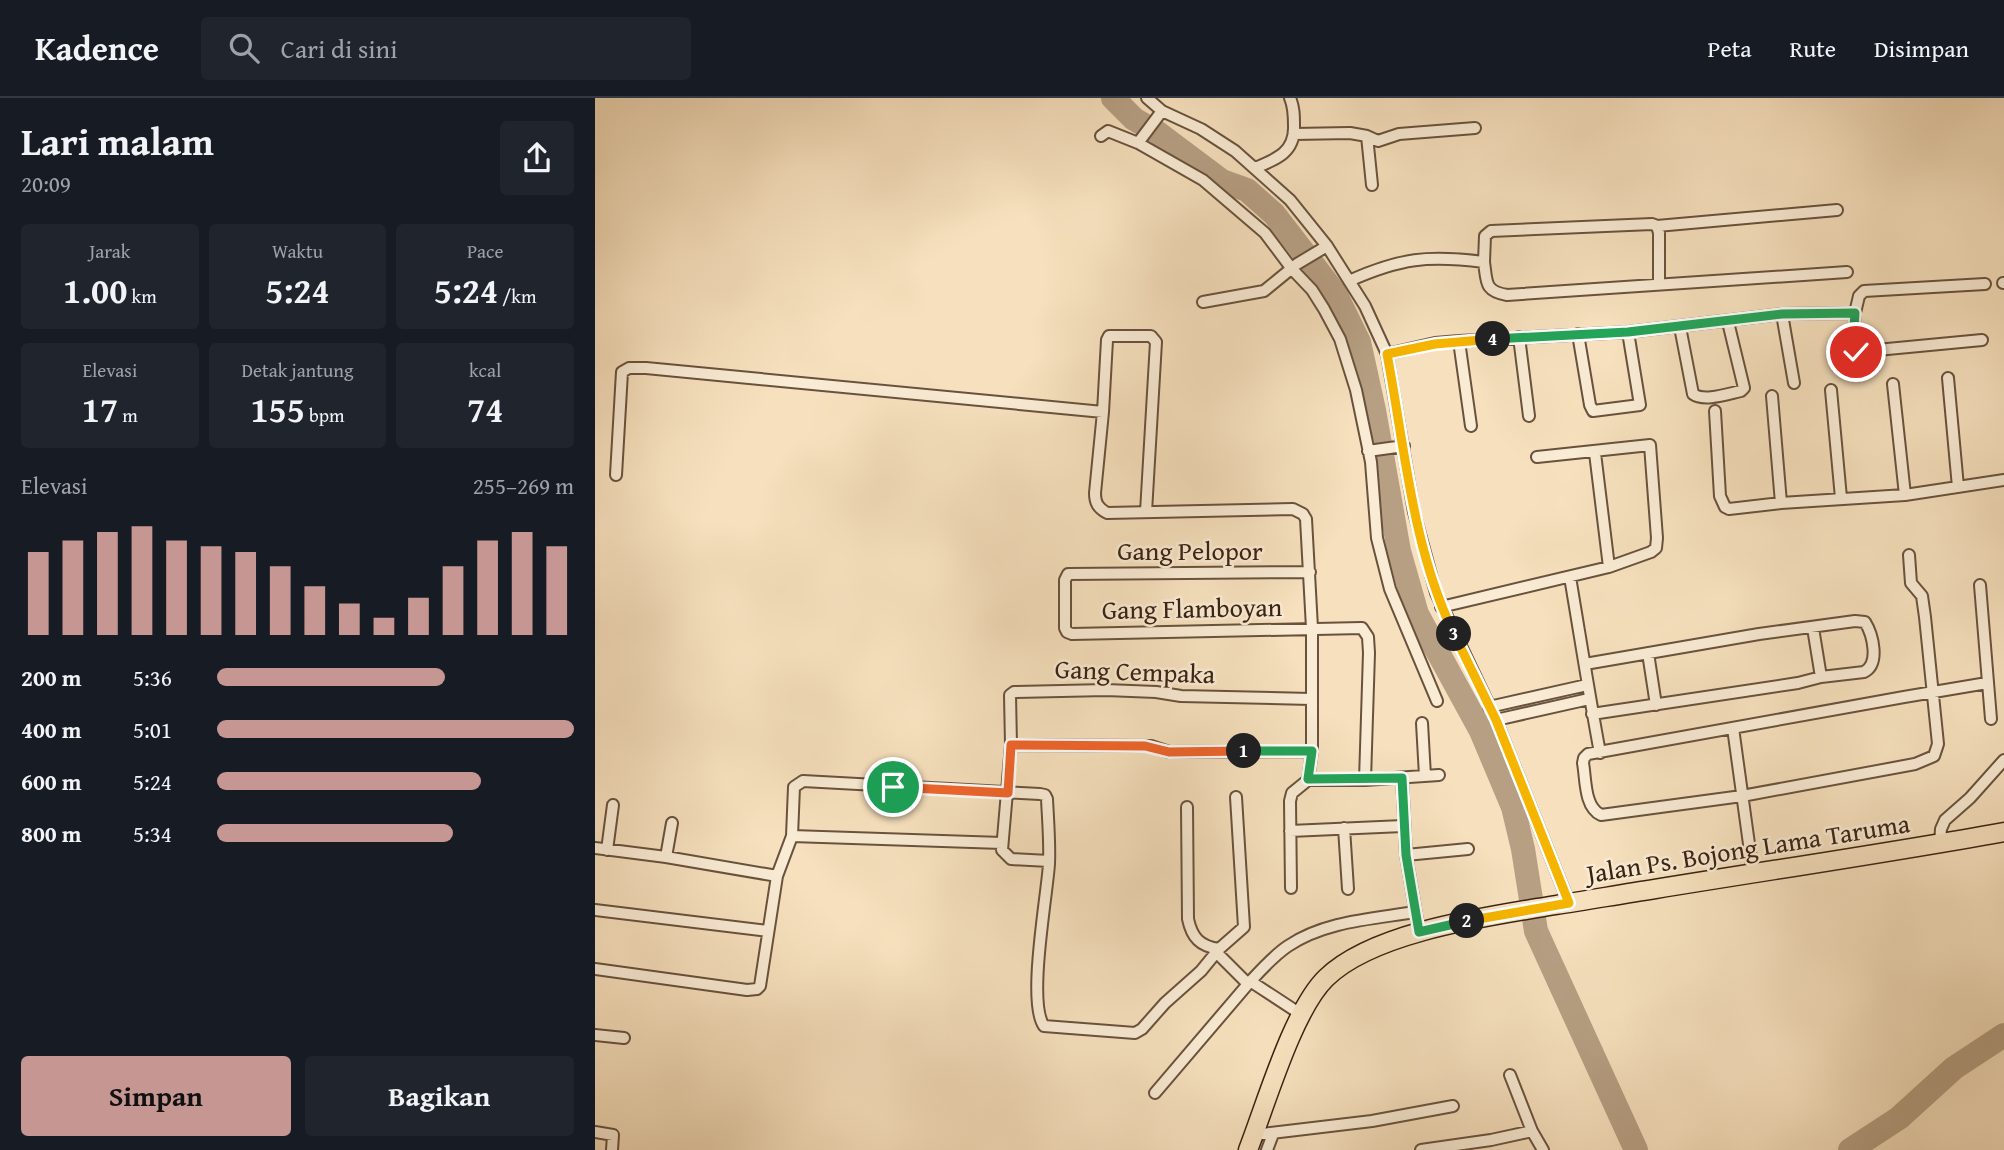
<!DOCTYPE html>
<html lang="id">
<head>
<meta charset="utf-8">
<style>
  :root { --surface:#171b24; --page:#20242c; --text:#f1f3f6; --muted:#9ea1a6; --line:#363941; --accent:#c59692 }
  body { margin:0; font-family:"Gentium Book Plus",serif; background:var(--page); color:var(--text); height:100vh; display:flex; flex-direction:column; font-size:26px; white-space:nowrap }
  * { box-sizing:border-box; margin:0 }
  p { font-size:23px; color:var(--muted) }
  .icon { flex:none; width:38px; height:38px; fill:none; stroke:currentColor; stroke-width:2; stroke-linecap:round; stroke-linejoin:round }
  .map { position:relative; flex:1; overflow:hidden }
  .side { display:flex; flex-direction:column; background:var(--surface); width:595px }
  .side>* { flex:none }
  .pin { position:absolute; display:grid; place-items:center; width:60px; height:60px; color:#fff; margin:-30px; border:4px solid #fff; border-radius:50%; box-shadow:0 2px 7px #0007 }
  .km { position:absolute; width:35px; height:35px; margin:-18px; border-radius:50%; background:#222; color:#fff; font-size:19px; line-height:35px; text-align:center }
  .round { display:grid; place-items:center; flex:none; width:74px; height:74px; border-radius:7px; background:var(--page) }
  .head { display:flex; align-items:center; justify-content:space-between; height:119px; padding:0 21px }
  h1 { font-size:38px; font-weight:700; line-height:52px }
  .figures { display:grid; grid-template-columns:repeat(3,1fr); gap:10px; height:119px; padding:7px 21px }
  .figures div { display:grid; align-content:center; border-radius:7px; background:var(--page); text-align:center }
  .figures b { font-size:35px; font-weight:700 }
  .figures small { font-size:19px; font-weight:400 }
  .figures p { font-size:19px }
  .chart { height:196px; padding:14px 21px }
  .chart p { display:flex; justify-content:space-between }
  .chart svg { width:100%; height:126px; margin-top:7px; stroke:var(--accent); stroke-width:6 }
  .cta { display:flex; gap:14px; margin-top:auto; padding:14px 21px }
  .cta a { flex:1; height:80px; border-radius:7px; background:var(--accent); color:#111; font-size:28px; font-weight:700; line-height:80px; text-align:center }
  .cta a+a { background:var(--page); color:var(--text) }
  ul { padding:0 21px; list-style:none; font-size:23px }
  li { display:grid; grid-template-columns:112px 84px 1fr; align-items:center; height:52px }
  li i { height:18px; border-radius:9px; background:var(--accent) }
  header { display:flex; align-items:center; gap:42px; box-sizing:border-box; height:98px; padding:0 35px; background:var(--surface); border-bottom:2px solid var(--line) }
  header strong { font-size:33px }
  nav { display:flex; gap:38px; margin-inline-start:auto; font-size:24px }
  .search { width:490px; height:63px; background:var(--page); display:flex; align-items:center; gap:18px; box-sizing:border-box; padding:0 24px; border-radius:7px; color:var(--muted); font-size:26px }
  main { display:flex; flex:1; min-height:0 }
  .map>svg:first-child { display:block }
</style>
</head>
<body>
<header>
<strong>Kadence</strong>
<div class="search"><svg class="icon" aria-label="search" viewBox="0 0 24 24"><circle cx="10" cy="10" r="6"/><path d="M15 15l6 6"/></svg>Cari di sini</div>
<nav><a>Peta</a><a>Rute</a><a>Disimpan</a></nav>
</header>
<main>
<section class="side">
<div class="head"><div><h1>Lari malam</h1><p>20:09</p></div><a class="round"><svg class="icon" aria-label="share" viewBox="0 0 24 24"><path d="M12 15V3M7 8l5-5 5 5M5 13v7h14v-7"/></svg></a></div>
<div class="figures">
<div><p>Jarak</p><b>1.00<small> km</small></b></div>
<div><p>Waktu</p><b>5:24</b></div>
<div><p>Pace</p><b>5:24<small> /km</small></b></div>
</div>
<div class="figures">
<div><p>Elevasi</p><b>17<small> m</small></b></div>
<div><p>Detak jantung</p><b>155<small> bpm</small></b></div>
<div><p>kcal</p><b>74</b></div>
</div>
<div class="chart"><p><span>Elevasi</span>255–269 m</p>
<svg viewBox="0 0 160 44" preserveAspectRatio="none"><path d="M5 44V15M15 44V11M25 44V8M35 44V6M45 44V11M55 44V13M65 44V15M75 44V20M85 44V27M95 44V33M105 44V38M115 44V31M125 44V20M135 44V11M145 44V8M155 44V13"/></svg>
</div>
<ul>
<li><b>200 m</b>5:36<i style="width:64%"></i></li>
<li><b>400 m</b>5:01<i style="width:100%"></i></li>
<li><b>600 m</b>5:24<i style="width:74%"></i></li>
<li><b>800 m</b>5:34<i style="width:66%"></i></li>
</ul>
<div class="cta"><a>Simpan</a><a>Bagikan</a></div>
</section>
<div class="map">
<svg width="1409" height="1052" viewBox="0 0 1409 1052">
  <rect width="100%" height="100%" fill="#f6e0bd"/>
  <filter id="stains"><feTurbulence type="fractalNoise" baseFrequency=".00286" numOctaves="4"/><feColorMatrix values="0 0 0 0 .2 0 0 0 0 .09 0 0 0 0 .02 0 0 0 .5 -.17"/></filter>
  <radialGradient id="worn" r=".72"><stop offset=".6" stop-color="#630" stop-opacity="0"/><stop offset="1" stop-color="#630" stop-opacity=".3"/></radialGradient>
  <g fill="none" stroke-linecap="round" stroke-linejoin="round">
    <path stroke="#b69f83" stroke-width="24" d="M518,0L539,21L563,35L627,83L652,92L679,116L740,195L764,244L779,312L804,453L822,516L886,633L918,709L928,751L941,833L1041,1052
      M1255,1052L1304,1020L1359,970L1409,937"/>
    <defs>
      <path id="minor" d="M552,0L567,13L606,31L640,53L695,102L732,148L770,208L792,256L819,414L841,495L901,622L974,805
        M699,36L755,35L772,38L783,43L804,36L880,30
        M506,38L513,33L543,45L608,82L670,135L697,171L717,192L729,211L745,241L761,292L776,364L782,440L795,491L842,603
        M772,38L777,87
        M543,45L567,13
        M660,70C682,61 700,54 699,28C699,18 699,9 695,0
        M1062,128L1242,112
        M889,164L890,138L896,133L1057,126L1062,128L1064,135V186
        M754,183C805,160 833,157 889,164C892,184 889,193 912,197L1252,174
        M1408,185H1409
        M608,204L669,193L702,166L732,148
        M1260,215L1258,242L1261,254L1387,242
        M1187,216L1199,285
        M1085,229L1098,296C1109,304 1132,296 1146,293L1149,290L1133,224
        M983,236L995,307L998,313L1045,307L1033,234
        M924,239L934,318
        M864,243L876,328
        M792,256L840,245L864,243L1033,234L1187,216L1260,215L1264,198L1269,193L1390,186
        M1353,280L1363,389
        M1298,286L1310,397
        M1236,292L1246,400
        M1177,298L1186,405
        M1120,313L1125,398L1130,409L1134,411L1186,405L1310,397L1409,382
        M773,353L809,348
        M1000,355L1014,469
        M21,377L27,274L34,270H51L508,314
        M551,414L561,244L556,238H514L512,242L508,314L500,395C500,405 503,410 512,415L698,411L708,416L711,421L717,530V653L713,682L697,695L695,703L696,790
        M1314,457L1316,485L1327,498L1330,519L1343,646L1339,658L1320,666L1147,698L1006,717C989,709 991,681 988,665L989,660L993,656L1309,599L1392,585
        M715,474L473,476L470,482V530L472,534L477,536L767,530L773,539L774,555L770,682
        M975,479C985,538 994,596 1005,655
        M1385,487L1396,621
        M846,509L1014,469L1056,454L1061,450L1062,440L1055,347L942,359
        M1218,530L1226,579
        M1053,555L1061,607
        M990,566L1164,536L1260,523L1270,524C1278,537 1285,566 1269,574L1226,579L1203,585L997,616
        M894,609L992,587
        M901,622L994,601
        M827,625L830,678
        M1138,630L1158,775
        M416,647L556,648L574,654L717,653
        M807,680L811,757L824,834
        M713,682H770L844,677
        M592,709L593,821C597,840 605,848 624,851
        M749,730L753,791
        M695,733L808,728
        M197,738L407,745
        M1345,746L1346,731L1350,722L1375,700L1409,662
        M0,750L71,759L182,778
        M12,752L18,707
        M811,757L873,751
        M71,759L77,725
        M454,763L416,761L407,752L416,647L415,597L419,594L511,592L561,594L586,598L716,601
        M0,812L173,833
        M0,871L152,892L162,891L165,888L182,778L197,738L199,689L208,683L445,696L450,697L452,701C453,722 455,745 454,766C452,798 432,905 449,928L540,935L547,931L570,905L606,873L624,851L649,829L641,699
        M655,883L707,917
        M653,886C665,873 678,858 693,848C730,823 778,821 820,814
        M0,937L29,940
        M915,977L937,1033L948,1052
        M560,995L653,886L621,854
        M0,1034L18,1037L17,1052
        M659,1037L777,1023L858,1008
        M672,1052L678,1036
        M826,1052L896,1042L937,1033"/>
      <path id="primary" d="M653,1052C671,1006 698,912 731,880C779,833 896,818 961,807C994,802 1027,796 1060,791C1176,772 1293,755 1409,734"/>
    </defs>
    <use href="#minor" stroke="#69523d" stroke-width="14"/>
    <use href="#primary" stroke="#3a2212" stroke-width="21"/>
    <use href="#minor" stroke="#f9ebd4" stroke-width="10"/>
    <use href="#primary" stroke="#f6e0bd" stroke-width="18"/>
  </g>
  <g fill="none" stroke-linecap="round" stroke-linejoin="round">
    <defs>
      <path id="split-1" d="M298,689L413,695L416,647L550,648L574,654L649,653"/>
      <path id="split-2" d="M649,653H717L713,681L807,680L811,757L824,834L872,823"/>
      <path id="split-3" d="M859,536L901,622L974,805L872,823"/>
      <path id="split-4" d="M859,536C817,449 810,350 792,256L840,246L898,241"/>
      <path id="split-5" d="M898,241L1033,234L1187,216L1260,215L1258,242L1261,254"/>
    </defs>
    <use href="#split-1" stroke="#fff" stroke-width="14"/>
    <use href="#split-2" stroke="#fff" stroke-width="14"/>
    <use href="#split-3" stroke="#fff" stroke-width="14"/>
    <use href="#split-4" stroke="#fff" stroke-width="14"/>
    <use href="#split-5" stroke="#fff" stroke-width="14"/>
    <use href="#split-1" stroke="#f0652b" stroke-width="9"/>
    <use href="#split-2" stroke="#22a559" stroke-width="9"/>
    <use href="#split-3" stroke="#f5b400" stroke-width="9"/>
    <use href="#split-4" stroke="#f5b400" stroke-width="9"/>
    <use href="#split-5" stroke="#22a559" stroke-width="9"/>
  </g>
  <g text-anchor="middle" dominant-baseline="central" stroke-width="5" stroke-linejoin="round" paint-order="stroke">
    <g font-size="26" fill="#3a2212" stroke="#f9ebd4">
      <text x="595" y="452">Gang Pelopor</text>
      <text transform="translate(597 510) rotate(-1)">Gang Flamboyan</text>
      <text transform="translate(540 573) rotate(2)">Gang Cempaka</text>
      <text transform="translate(1153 750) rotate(-9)">Jalan Ps. Bojong Lama Taruma</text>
    </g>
  </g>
  <rect width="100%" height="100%" filter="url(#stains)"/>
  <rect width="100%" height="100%" fill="url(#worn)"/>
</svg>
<div class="pin" style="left:298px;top:689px;background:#1e9e55"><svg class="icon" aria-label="arrive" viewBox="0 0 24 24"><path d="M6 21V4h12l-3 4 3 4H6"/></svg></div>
<div class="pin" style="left:1261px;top:254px;background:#d93025"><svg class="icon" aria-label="check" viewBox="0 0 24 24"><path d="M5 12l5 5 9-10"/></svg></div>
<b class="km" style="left:649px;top:653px">1</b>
<b class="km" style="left:872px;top:823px">2</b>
<b class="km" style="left:859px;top:536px">3</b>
<b class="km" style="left:898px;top:241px">4</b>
</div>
</main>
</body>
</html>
